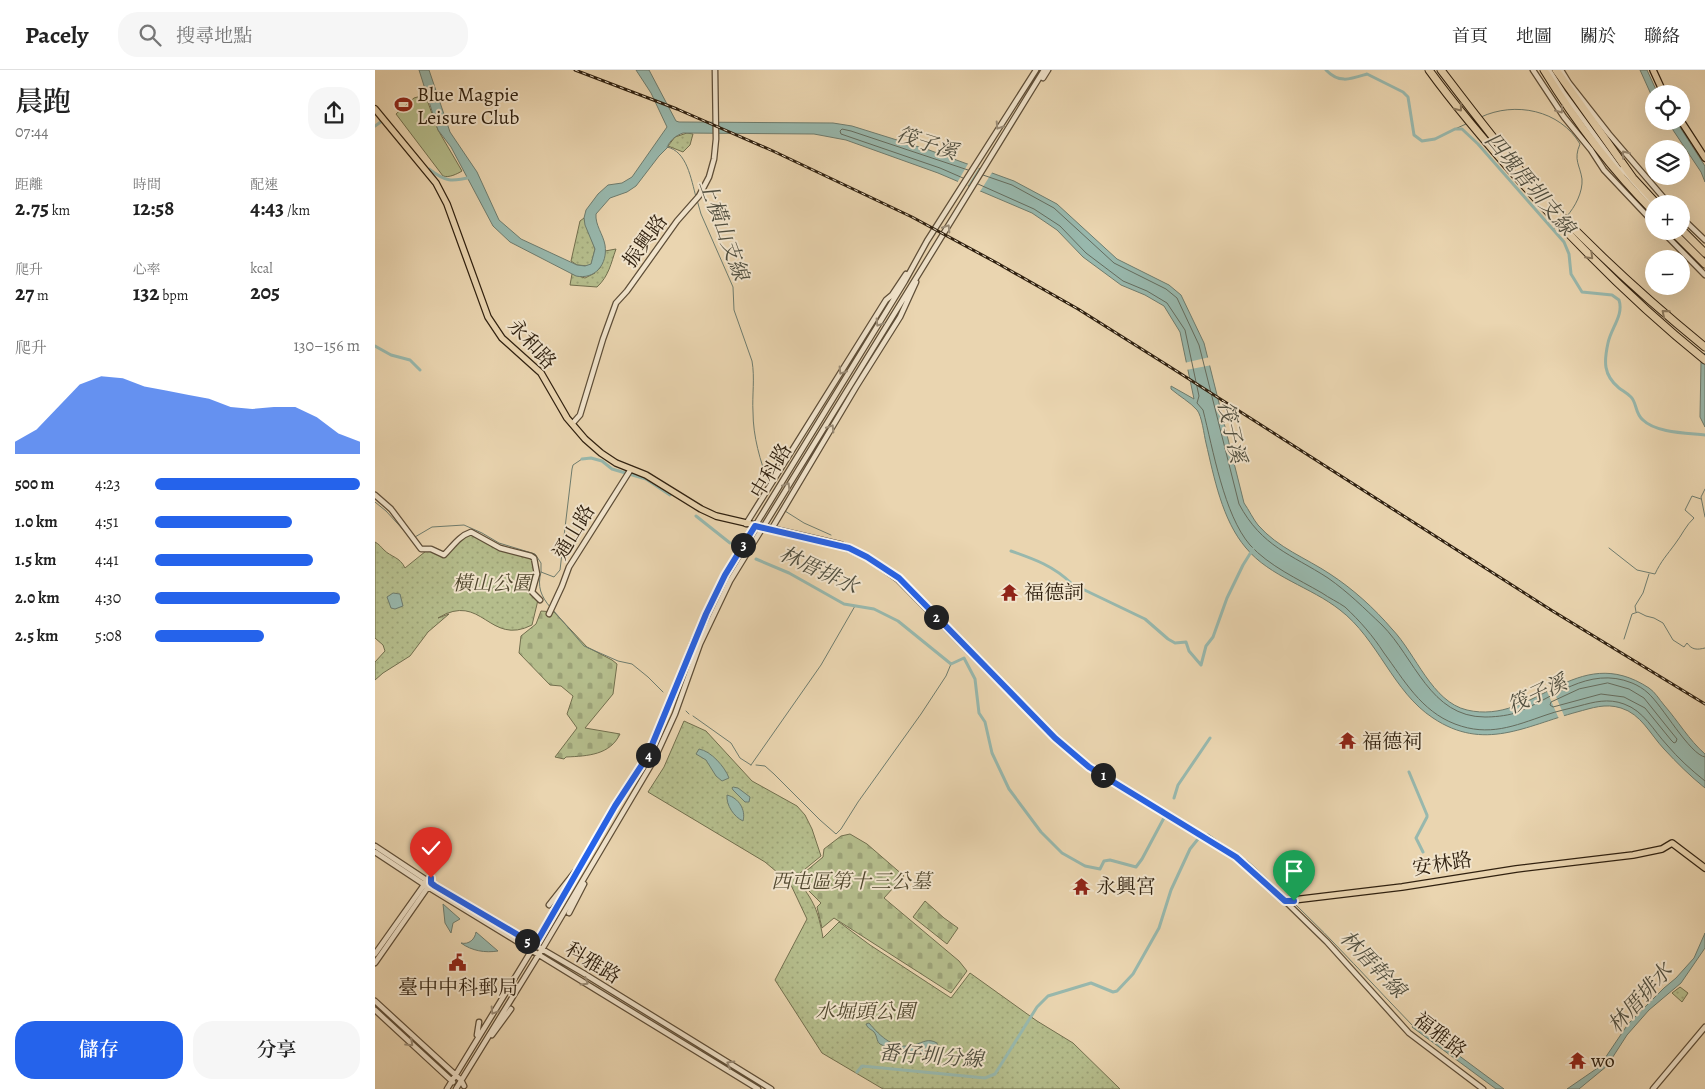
<!DOCTYPE html>
<html lang="zh-TW">
<head>
<meta charset="utf-8">
<style>
  :root { --surface:#fff; --page:#f6f6f6; --text:#222; --muted:#767676; --line:#e0e0e0; --accent:#2563eb }
  body { margin:0; font-family:Alegreya,"Noto Serif TC",serif; background:var(--page); color:var(--text); height:100vh; display:flex; flex-direction:column; font-size:19px; white-space:nowrap }
  * { box-sizing:border-box; margin:0 }
  p { font-size:16px; color:var(--muted) }
  .icon { flex:none; width:28px; height:28px; fill:none; stroke:currentColor; stroke-width:2; stroke-linecap:round; stroke-linejoin:round }
  .map { position:relative; flex:1; overflow:hidden }
  .details { display:flex; flex-direction:column; background:var(--surface); width:375px }
  .details>* { flex:none }
  .buttons { position:absolute; left:1270px; top:15px; display:grid; gap:10px }
  .buttons a { display:grid; place-items:center; width:45px; height:45px; border-radius:50%; background:var(--surface); box-shadow:0 5px 20px #0002; font-size:25px }
  .pin { position:absolute; display:grid; place-items:center; width:42px; height:42px; color:#fff; margin:-51px -21px; border-radius:50% 50% 50% 0; rotate:-45deg; box-shadow:0 0 5px #0007 }
  .pin .icon { rotate:45deg }
  .km { position:absolute; width:25px; height:25px; margin:-12px; border-radius:50%; background:#222; color:#fff; font-size:14px; line-height:25px; text-align:center }
  .round { display:grid; place-items:center; flex:none; width:52px; height:52px; border-radius:20px; background:var(--page) }
  .overview { display:flex; align-items:center; justify-content:space-between; height:85px; padding:0 15px }
  h1 { font-size:28px; font-weight:600; line-height:38px }
  .figures { display:grid; grid-template-columns:repeat(3,1fr); gap:8px; height:85px; padding:5px 15px }
  .figures div { display:grid; align-content:center }
  .figures b { font-size:21px; font-weight:600 }
  .figures small { font-size:14px; font-weight:400 }
  .figures p { font-size:14px }
  .chart { height:140px; padding:10px 15px }
  .chart p { display:flex; justify-content:space-between }
  .chart svg { width:100%; height:90px; margin-top:5px; fill:var(--accent); opacity:.7 }
  .action { display:flex; gap:10px; margin-top:auto; padding:10px 15px }
  .action a { flex:1; height:58px; border-radius:20px; background:var(--accent); color:#fff; font-size:20px; font-weight:600; line-height:58px; text-align:center }
  .action a+a { background:var(--page); color:var(--text) }
  ul { padding:0 15px; list-style:none; font-size:16px }
  li { display:grid; grid-template-columns:80px 60px 1fr; align-items:center; height:38px }
  li i { height:12px; border-radius:6px; background:var(--accent) }
  header { display:flex; align-items:center; gap:30px; box-sizing:border-box; height:70px; padding:0 25px; background:var(--surface); border-bottom:1px solid var(--line) }
  header strong { font-size:24px }
  nav { display:flex; gap:28px; margin-inline-start:auto; font-size:18px }
  .search { width:350px; height:45px; background:var(--page); display:flex; align-items:center; gap:12px; box-sizing:border-box; padding:0 18px; border-radius:20px; color:var(--muted); font-size:19px }
  main { display:flex; flex:1; min-height:0 }
  .map>svg:first-child { display:block }
</style>
</head>
<body>
<header>
<strong>Pacely</strong>
<div class="search"><svg class="icon" aria-label="search" viewBox="0 0 24 24"><circle cx="10" cy="10" r="6"/><path d="M15 15l6 6"/></svg>搜尋地點</div>
<nav><a>首頁</a><a>地圖</a><a>關於</a><a>聯絡</a></nav>
</header>
<main>
<section class="details">
<div class="overview"><div><h1>晨跑</h1><p>07:44</p></div><a class="round"><svg class="icon" aria-label="share" viewBox="0 0 24 24"><path d="M12 15V3M7 8l5-5 5 5M5 13v7h14v-7"/></svg></a></div>
<div class="figures">
<div><p>距離</p><b>2.75<small> km</small></b></div>
<div><p>時間</p><b>12:58</b></div>
<div><p>配速</p><b>4:43<small> /km</small></b></div>
</div>
<div class="figures">
<div><p>爬升</p><b>27<small> m</small></b></div>
<div><p>心率</p><b>132<small> bpm</small></b></div>
<div><p>kcal</p><b>205</b></div>
</div>
<div class="chart"><p><span>爬升</span>130–156 m</p>
<svg viewBox="0 0 160 44" preserveAspectRatio="none"><path d="M0 44V38L10 32L20 21L30 10L40 6L50 7L60 11L70 13L80 15L90 17L100 21L110 22L120 21L130 21L140 26L150 34L160 38V44z"/></svg>
</div>
<ul>
<li><b>500 m</b>4:23<i style="width:100%"></i></li>
<li><b>1.0 km</b>4:51<i style="width:67%"></i></li>
<li><b>1.5 km</b>4:41<i style="width:77%"></i></li>
<li><b>2.0 km</b>4:30<i style="width:90%"></i></li>
<li><b>2.5 km</b>5:08<i style="width:53%"></i></li>
</ul>
<div class="action"><a>儲存</a><a>分享</a></div>
</section>
<div class="map">
<svg width="1330" height="1019" viewBox="0 0 1330 1019">
  <defs>
    <pattern id="cemetery-stones" width="16" height="16" patternUnits="userSpaceOnUse" patternTransform="scale(1.25)"><rect width="16" height="16" fill="#b5bd8c"/><path d="M2 7V4a2 2 0 0 1 4 0v3zM10 15v-3a2 2 0 0 1 4 0v3z" fill="#9ca278"/></pattern>
    <pattern id="park-dots" width="8" height="8" patternUnits="userSpaceOnUse" patternTransform="scale(1.25)"><rect width="8" height="8" fill="#b5bd8c"/><path d="M2 2h.1M6 6h.1" fill="none" stroke="#9ca278" stroke-width="1.8" stroke-linecap="round"/></pattern>
  </defs>
  <rect width="100%" height="100%" fill="#ead5b0"/>
  <filter id="stains"><feTurbulence type="fractalNoise" baseFrequency=".004" numOctaves="4"/><feColorMatrix values="0 0 0 0 .2 0 0 0 0 .09 0 0 0 0 .02 0 0 0 .5 -.17"/></filter>
  <radialGradient id="worn" r=".72"><stop offset=".6" stop-color="#630" stop-opacity="0"/><stop offset="1" stop-color="#630" stop-opacity=".3"/></radialGradient>
  <path fill="#b5bd8c" stroke="#726f4e" d="M46,26L51,27L63,60L87,101C82,104 74,108 68,106L21,44L39,28Z"/>
  <path fill="url(#cemetery-stones)" stroke="#726f4e" d="M166,541L179,542L212,577L237,590L242,594L238,624L210,658L245,664C235,685 213,686 191,687L189,689L180,687L202,658L192,644L198,626L186,616L175,615L144,583L146,566L161,554Z
    M475,764L492,774L529,806L509,828L584,891L592,901L576,923L459,848L447,858L442,837L446,833L425,812L424,807L448,787L449,779L466,766Z
    M550,831L569,848L583,858L572,874L538,847Z"/>
  <path fill="url(#park-dots)" stroke="#726f4e" d="M312,63L318,64L315,75L308,82L293,76L300,67Z
    M209,148L220,179L216,195L222,201L225,198L230,181L241,179C236,193 234,206 222,217L195,215L197,204L210,208L220,203L214,196L202,195L196,191L205,151Z
    M95,463L122,477L155,486L159,492L160,505L155,515L156,522L163,530L157,555C114,577 107,521 63,548L74,544L53,562L35,586L8,603L0,610V592L10,581L8,575L0,568V472C4,474 6,477 9,480C16,487 25,487 30,498L51,481H55L69,487L82,472Z
    M309,651L331,661L377,711L422,736L430,745L437,759L446,786L424,804L422,809C439,832 443,839 448,868L464,852L495,875L576,928L595,903L662,951L698,973L745,1019H508L447,983L400,910L432,849L415,813L390,792L273,722L289,697Z
    M1305,917L1313,923L1307,932L1297,923Z"/>
  <path fill="#98b8ad" stroke="#6e7c6e" d="M44,0H54L75,62L102,102L124,150L146,169L202,195L210,196L216,194L220,179L210,155L209,148L211,140L223,124L233,115L247,113L257,107L292,57L276,23L261,0H274L301,51L304,52L458,53L477,56L554,80L639,111L682,134L742,189L794,215L806,225L829,273L869,433C874,440 878,449 883,455C903,478 931,488 955,504C978,519 999,538 1017,559C1041,584 1057,632 1092,640C1160,656 1201,570 1274,618C1280,622 1284,629 1289,635C1303,651 1314,670 1330,684V718C1315,706 1302,693 1289,679C1275,664 1266,644 1246,638C1230,633 1217,638 1202,642C1150,656 1109,682 1058,648C1018,622 1003,569 965,540C936,517 895,507 871,478C847,450 839,407 831,373C829,365 827,346 822,340C815,332 804,326 796,319V316L819,329L805,262L789,236L770,225L746,215L708,187L682,160L657,143L563,103L471,70L439,64L308,63C300,66 297,69 293,75V77L284,86L261,116L252,122L235,128L221,144C220,155 228,164 230,175C233,194 220,210 201,206L135,172L118,156L76,77L63,60Z
    M1265,0H1272L1283,24H1279V31Z
    M1292,51H1301L1330,96V112L1326,102Z
    M1330,283V357L1325,347L1326,292Z
    M18,523L25,524L28,536L20,539L16,538L12,527Z
    M324,679C336,681 350,697 354,708L347,711L341,706L331,690L321,684Z
    M358,717L363,718L375,727L374,732H370L358,720L357,718Z
    M352,725C364,728 371,740 368,751C359,747 351,735 352,725Z
    M68,834L85,849L78,853L76,863L70,853Z
    M101,862L123,881C110,883 97,881 86,873C94,875 100,869 101,862Z
    M1330,863V878L1306,913L1274,940L1252,965L1232,996L1204,1019H1192L1224,997L1253,954L1289,918L1301,908L1319,888Z
    M494,953C506,967 519,980 539,975C549,972 553,968 562,973L563,980C549,991 539,981 526,978C520,976 512,978 507,975C501,973 503,967 499,962C496,959 493,959 491,954Z
    M1040,953L1129,1019H1121L1037,957Z"/>
  <path fill="#ead5b0" d="M594,92L605,96L592,117L582,113Z
    M607,97L618,101L604,123L594,118Z
    M835,287L837,295L811,300L809,293Z
    M1177,617L1190,648L1184,649L1171,619Z"/>
  <g fill="none" stroke-linecap="round" stroke-linejoin="round">
    <path stroke="#646c5e" stroke-width="1" d="M608,105L637,115L679,138L739,193L791,219L802,228L824,275L864,434C887,477 916,484 953,508C973,522 989,538 1007,555C1040,588 1055,647 1110,647C1118,647 1131,646 1140,643C1178,629 1213,595 1257,613C1262,615 1269,619 1273,623C1287,635 1315,685 1330,687
      M588,108L565,98L466,64L465,61L467,59L476,61L593,100
      M603,114L659,139L685,156L711,183L748,211L772,221L792,233L810,260L824,326L822,333L828,340C838,379 849,445 875,475C894,496 923,509 947,523C954,528 963,532 970,537C985,551 998,566 1009,583C1029,610 1046,641 1080,654C1114,667 1139,656 1171,645C1182,641 1193,639 1204,636C1219,632 1233,628 1249,634C1269,641 1278,660 1292,675C1303,688 1316,700 1330,711
      M1233,613L1254,619L1269,628L1293,658L1302,669L1301,672L1299,673L1296,670L1270,638L1249,627L1226,624L1178,637L1175,635L1176,632L1204,619Z"/>
    <path stroke="#6e7c6e" stroke-width="1" d="M1106,47C1140,31 1185,40 1205,74C1198,90 1205,95 1207,109C1208,122 1200,137 1192,146
      M1080,59L1091,54
      M292,77C312,81 316,109 321,127
      M322,130L326,144L358,217L359,240L377,291C380,308 377,325 378,342C378,366 385,391 394,414
      M1178,159L1182,156
      M1330,419L1326,427L1330,447
      M0,432L11,441L33,465
      M410,441L429,453L456,465
      M40,467L57,457L89,455L107,463L124,473L160,484L166,493V502L179,507L185,500L197,399L198,395L207,389
      M1234,478L1262,500L1280,504C1286,491 1292,485 1300,474C1307,465 1311,455 1319,448L1310,440L1317,426L1326,429
      M166,502C162,517 166,526 175,537
      M178,540L209,576L243,591L257,594L273,607L288,622
      M1261,542L1260,536L1268,523L1274,504
      M1249,569L1257,544L1263,542L1271,546L1279,548L1288,553L1298,570L1309,577L1312,573C1317,580 1322,580 1330,578
      M311,641L314,644
      M318,646L356,673L365,688L376,695
      M376,695L446,595L480,536
      M381,695L390,696L399,704L445,750L461,764L466,759L483,732L546,644L571,606L576,594
      M833,764L874,792L914,829
      M919,833C960,872 998,915 1038,956"/>
    <path stroke="#98b8ad" stroke-width="3" d="M951,0C964,14 976,9 992,4L1028,22L1033,27L1039,65L1047,71L1060,69L1080,59H1087L1103,74L1189,172L1194,184L1196,204L1207,222L1237,225L1244,230C1249,245 1236,258 1233,273C1229,291 1228,305 1244,318C1248,321 1252,323 1256,327C1262,333 1260,344 1268,350C1281,363 1313,363 1330,365
      M0,56L7,51
      M54,99C71,112 76,112 97,107
      M0,276L16,285L35,290L45,300
      M207,389L216,388L227,391L237,399L271,409L295,425
      M321,446L355,473
      M636,481C659,489 679,496 697,514L770,549L793,569L800,573L811,572L814,581L826,595L831,576L838,567L852,528L868,495L878,479
      M381,489L414,503L469,534L499,539L523,551L576,594L589,588L600,609L604,643L610,652L617,683L634,719L666,762L687,783L710,796L725,799L729,791L735,790L761,797L767,789L790,746
      M1034,702L1052,745V747L1041,768L1048,782
      M799,728L803,715L835,668
      M482,1002L487,996L610,1008L620,1004L662,937L673,926L716,913L738,922L742,921L758,904L784,858L796,820L815,779L823,769"/>
    <defs>
      <path id="minor" d="M1158,0L1189,47L1216,80L1229,100L1279,153
        M1174,0L1188,22L1247,103
        M1186,0L1194,13L1234,64L1294,134
        M668,8L673,0
        M1247,99L1278,134
        M1306,147L1330,170
        M1287,161L1330,205
        M197,354L205,345L228,269L241,233L252,221L302,151L324,126L334,107L339,89L341,69L340,0
        M0,425L16,439L46,479H56L69,485C78,476 84,466 96,462L125,478L156,486L159,488L162,504L157,522L165,530
        M371,454L511,230L517,225L531,204
        M396,460L481,317L525,247L541,212
        M174,544L187,516L194,497L256,399
        M0,776L74,825L208,903L396,1019
        M0,782L53,817L383,1019
        M910,831L952,872L1034,963L1108,1019
        M174,835L200,802
        M194,843L209,814
        M0,884L51,812
        M0,893L53,817L56,808
        M0,931L86,1010L89,1016
        M0,940L78,1012
        M102,965L104,952
        M117,965L136,939
        M72,1019L166,865L240,736L272,687L297,627L318,572L350,505L530,211L552,171L661,0
        M81,1019L169,876L279,690L300,644L325,574L355,511L669,0
        M1278,1019L1330,957"/>
      <path id="major" d="M1278,0L1289,24
        M0,39L61,113L72,134L113,247L127,268L166,303L192,348L210,369L226,383L241,393L271,405L326,439L341,446L466,475L492,487L523,509L680,668L714,697L861,787L910,831L1027,817L1141,799L1258,785L1287,779L1297,773L1330,798
        M1306,51L1330,88"/>
      <path id="highway" d="M1054,0C1083,40 1115,77 1148,114C1204,177 1264,237 1330,290
        M1066,0C1101,46 1137,93 1176,135C1224,186 1276,233 1330,277
        M1169,0C1200,51 1237,100 1279,142
        M1181,0L1258,108L1282,134
        M1306,159L1330,183
        M1297,161L1330,194"/>
    </defs>
    <use href="#minor" stroke="#5e4e38" stroke-width="7"/>
    <use href="#major" stroke="#302110" stroke-width="8"/>
    <use href="#highway" stroke="#302110" stroke-width="9"/>
    <use href="#minor" stroke="#f1e4cc" stroke-width="4.5"/>
    <use href="#major" stroke="#ead5b0" stroke-width="5.5"/>
    <use href="#highway" stroke="#ead5b0" stroke-width="7"/>
    <defs>
      <path id="rail" d="M200,0L302,39L398,81L537,147L622,193L703,239L792,295L1176,540L1330,634"/>
    </defs>
    <use href="#rail" stroke="#302110" stroke-width="3"/>
    <use href="#rail" stroke="#f1e4cc" stroke-width="1" stroke-dasharray="4" stroke-linecap="butt"/>
  </g>
  <defs><path id="oneway-chevron" d="M-2-3.5L2.5 0L-2 3.5" fill="none" stroke-width="1.6" stroke-linecap="round" stroke-linejoin="round" transform="scale(1.25)"/></defs>
  <g stroke="#8d7b60">
    <use href="#oneway-chevron" transform="translate(1084 38) rotate(51)"/>
    <use href="#oneway-chevron" transform="translate(1215 186) rotate(45)"/>
    <use href="#oneway-chevron" transform="translate(1290 243) rotate(-140)"/>
  </g>
  <g stroke="#9a8c77">
    <use href="#oneway-chevron" transform="translate(1185 40) rotate(55)"/>
    <use href="#oneway-chevron" transform="translate(624 56) rotate(123)"/>
    <use href="#oneway-chevron" transform="translate(1250 84) rotate(-129)"/>
    <use href="#oneway-chevron" transform="translate(572 158) rotate(-58)"/>
    <use href="#oneway-chevron" transform="translate(504 253) rotate(122)"/>
    <use href="#oneway-chevron" transform="translate(467 301) rotate(122)"/>
    <use href="#oneway-chevron" transform="translate(456 358) rotate(-58)"/>
    <use href="#oneway-chevron" transform="translate(412 416) rotate(-58)"/>
    <use href="#oneway-chevron" transform="translate(210 912) rotate(32)"/>
    <use href="#oneway-chevron" transform="translate(119 941) rotate(122)"/>
    <use href="#oneway-chevron" transform="translate(35 973) rotate(43)"/>
    <use href="#oneway-chevron" transform="translate(355 994) rotate(-149)"/>
  </g>
  <g fill="none" stroke-linecap="round" stroke-linejoin="round">
    <defs>
      <path id="route" d="M56,808V813L60,816L160,875L240,736L272,687L331,544L350,505L380,456L474,478L492,487L524,508L680,668L714,697L861,787L910,831H919"/>
    </defs>
    <use href="#route" stroke="#fff" stroke-width="10"/>
    <use href="#route" stroke="#2563eb" stroke-width="6"/>
  </g>
  <defs>
    <symbol id="stadium-bare" viewBox="-9 -9 18 18"><path d="M0-5a6.5 5 0 1 0 0 10a6.5 5 0 1 0 0-10ZM-3.5-1.8h7v3.6h-7Z" fill="#8f2418" stroke="#f1e4cc" stroke-width="2.5" paint-order="stroke"/></symbol>
    <symbol id="temple-bare" viewBox="-9 -9 18 18"><path d="M0-6L5-2H3V0L6.5 2.5H4V6H1.5V3h-3V6H-4V2.5H-6.5L-3 0V-2H-5Z" fill="#8f2418" stroke="#f1e4cc" stroke-width="2.5" paint-order="stroke"/></symbol>
    <symbol id="civic-bare" viewBox="-9 -9 18 18"><path d="M-.6-6.5H3V-4.5H.6V-3L4-1V1h2V6H-6V1h2V-1L-.6-3ZM-1.2 2.5V6h2.4V2.5Z" fill="#8f2418" stroke="#f1e4cc" stroke-width="2.5" paint-order="stroke"/></symbol>
  </defs>
  <g fill-rule="evenodd">
    <use href="#stadium-bare" x="16" y="22" width="25" height="25"/>
    <use href="#temple-bare" x="622" y="510" width="25" height="25"/>
    <use href="#temple-bare" x="960" y="658" width="25" height="25"/>
    <use href="#temple-bare" x="694" y="804" width="25" height="25"/>
    <use href="#civic-bare" x="70" y="880" width="25" height="25"/>
    <use href="#temple-bare" x="1190" y="978" width="25" height="25"/>
  </g>
  <g text-anchor="middle" dominant-baseline="central" stroke-width="4" stroke-linejoin="round" paint-order="stroke">
    <g font-size="20" fill="#302110" stroke="#f1e4cc" text-anchor="start">
      <text x="42" y="24">Blue Magpie<tspan x="42" dy="23">Leisure Club</tspan></text>
      <text x="649" y="522">福德詞</text>
      <text x="987" y="671">福德祠</text>
      <text x="721" y="816">永興宮</text>
      <text x="83" y="917" text-anchor="middle">臺中中科郵局</text>
      <text x="1216" y="990">wo</text>
    </g>
    <g font-size="20" fill="#302110" stroke="#f1e4cc">
      <text transform="translate(270 171) rotate(-54)">振興路</text>
      <text transform="translate(157 274) rotate(47)">永和路</text>
      <text transform="translate(396 401) rotate(-59)">中科路</text>
      <text transform="translate(199 462) rotate(-59)">通山路</text>
      <text transform="translate(1067 794) rotate(-9)">安林路</text>
      <text transform="translate(218 893) rotate(31)">科雅路</text>
      <text transform="translate(1065 965) rotate(38)">福雅路</text>
    </g>
    <g font-size="20" font-style="italic" fill="#51482f" stroke="#f1e4cc">
      <text x="117" y="513">橫山公園</text>
      <text x="476" y="811">西屯區第十三公墓</text>
      <text x="490" y="941">水堀頭公園</text>
    </g>
    <g font-size="21" font-style="italic" fill="#4f4e3f" stroke="#f1e4cc">
      <text transform="translate(552 73) rotate(18)">筏子溪</text>
      <text transform="translate(1155 114) rotate(50)">四塊厝圳支線</text>
      <text transform="translate(349 160) rotate(70)">上橫山支線</text>
      <text transform="translate(857 362) rotate(77)">筏子溪</text>
      <text transform="translate(444 500) rotate(25)">林厝排水</text>
      <text transform="translate(1162 624) rotate(-25)">筏子溪</text>
      <text transform="translate(998 894) rotate(46)">林厝幹線</text>
      <text transform="translate(1265 928) rotate(-48)">林厝排水</text>
      <text transform="translate(556 986) rotate(4)">番仔圳分線</text>
    </g>
  </g>
  <rect width="100%" height="100%" filter="url(#stains)"/>
  <rect width="100%" height="100%" fill="url(#worn)"/>
</svg>
<div class="buttons">
<a><svg class="icon" aria-label="locate" viewBox="0 0 24 24"><circle cx="12" cy="12" r="6"/><path d="M12 2v4M12 18v4M2 12h4M18 12h4"/></svg></a>
<a><svg class="icon" aria-label="layers" viewBox="0 0 24 24"><path d="M12 4l9 5-9 5-9-5zM3 14l9 5 9-5"/></svg></a>
<a>+</a>
<a>−</a>
</div>
<div class="pin" style="left:919px;top:831px;background:#1e9e55"><svg class="icon" aria-label="arrive" viewBox="0 0 24 24"><path d="M6 21V4h12l-3 4 3 4H6"/></svg></div>
<div class="pin" style="left:56px;top:808px;background:#d93025"><svg class="icon" aria-label="check" viewBox="0 0 24 24"><path d="M5 12l5 5 9-10"/></svg></div>
<b class="km" style="left:728px;top:705px">1</b>
<b class="km" style="left:561px;top:547px">2</b>
<b class="km" style="left:368px;top:475px">3</b>
<b class="km" style="left:273px;top:685px">4</b>
<b class="km" style="left:152px;top:871px">5</b>
</div>
</main>
</body>
</html>
